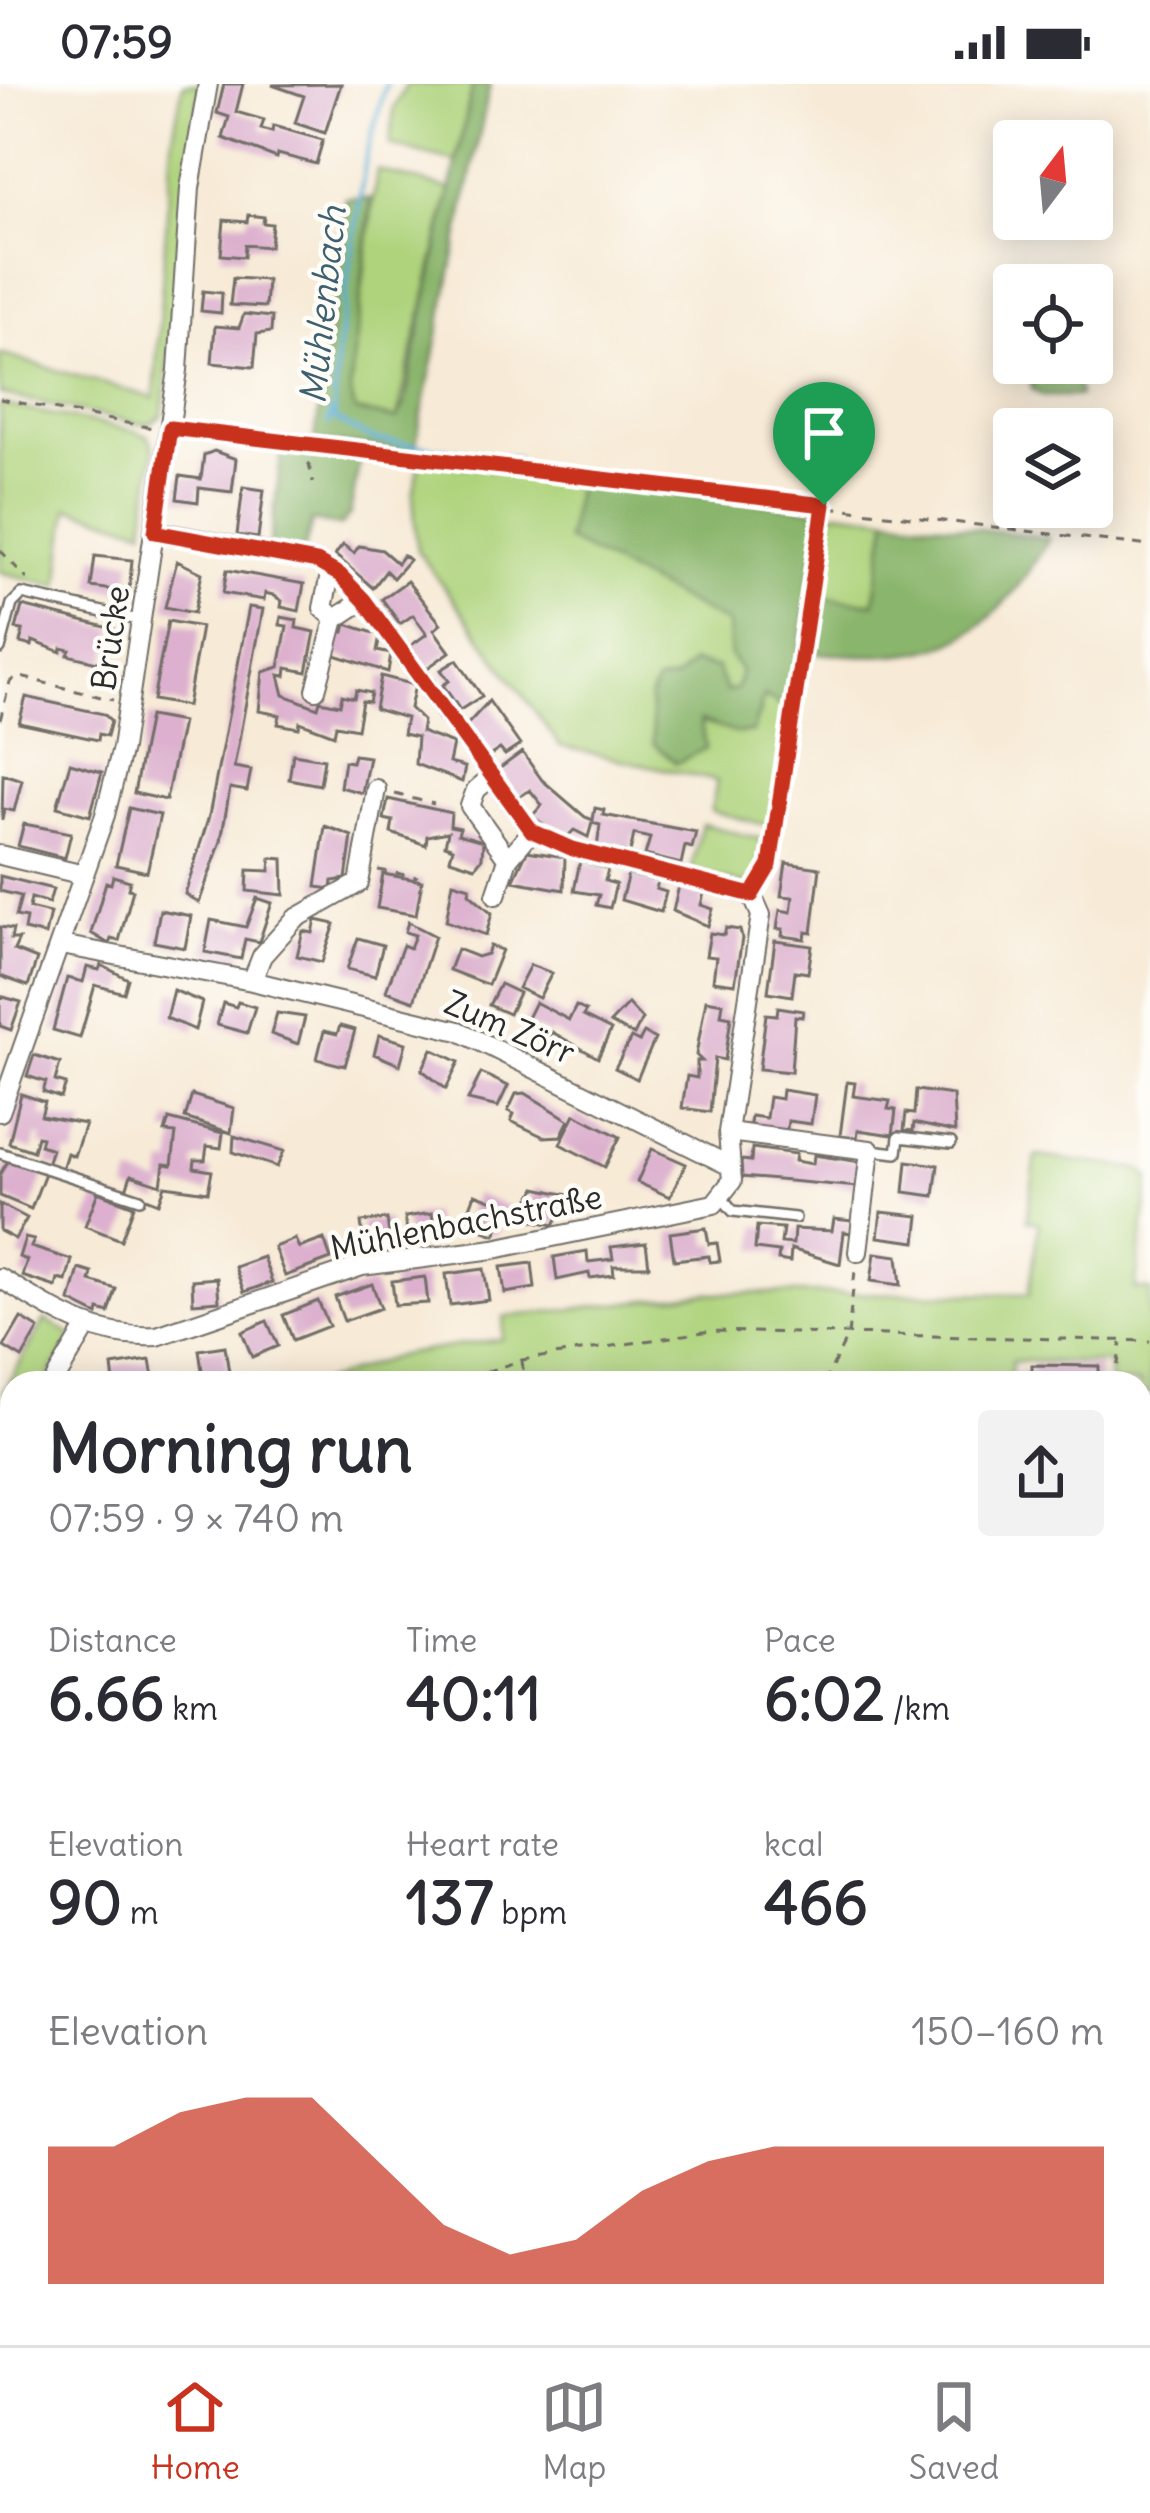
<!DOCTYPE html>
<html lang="en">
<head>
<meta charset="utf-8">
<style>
  :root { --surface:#fff; --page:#f2f2f3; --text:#2b2b33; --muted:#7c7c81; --line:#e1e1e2; --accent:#c8321e }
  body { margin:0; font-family:Delius,sans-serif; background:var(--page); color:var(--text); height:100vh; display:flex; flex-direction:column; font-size:45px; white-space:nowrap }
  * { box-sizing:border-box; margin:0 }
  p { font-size:39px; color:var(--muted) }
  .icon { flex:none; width:66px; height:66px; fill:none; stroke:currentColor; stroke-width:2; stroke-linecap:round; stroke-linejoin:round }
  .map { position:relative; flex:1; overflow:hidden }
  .details { position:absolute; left:0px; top:1287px; width:1152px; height:975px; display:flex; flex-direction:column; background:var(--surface); border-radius:36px 36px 0 0; box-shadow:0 6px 30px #0003 }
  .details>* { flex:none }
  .needle { width:78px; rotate:16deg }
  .tools { position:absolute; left:993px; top:36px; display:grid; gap:24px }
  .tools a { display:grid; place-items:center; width:120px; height:120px; border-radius:12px; background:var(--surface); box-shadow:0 6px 30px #0003; font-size:60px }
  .pin { position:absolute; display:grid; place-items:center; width:102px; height:102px; color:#fff; margin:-123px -51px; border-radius:50% 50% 50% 0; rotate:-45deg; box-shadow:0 0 12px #0007 }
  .pin .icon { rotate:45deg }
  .round { display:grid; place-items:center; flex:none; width:126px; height:126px; border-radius:12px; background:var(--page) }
  .summary { display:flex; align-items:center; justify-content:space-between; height:204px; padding:0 48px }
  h1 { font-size:66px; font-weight:800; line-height:90px }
  .stats { display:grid; grid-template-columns:repeat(3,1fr); gap:18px; height:204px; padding:12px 48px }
  .stats div { display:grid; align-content:center }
  .stats b { font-size:60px; font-weight:800 }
  .stats small { font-size:33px; font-weight:400 }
  .stats p { font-size:33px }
  .chart { height:336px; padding:24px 48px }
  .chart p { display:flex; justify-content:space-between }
  .chart svg { width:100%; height:216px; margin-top:12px; fill:var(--accent); opacity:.7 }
  .status { display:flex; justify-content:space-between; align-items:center; height:84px; padding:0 60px; background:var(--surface); direction:ltr }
  .status svg { height:33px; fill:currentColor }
  .menu { display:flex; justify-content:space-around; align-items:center; height:168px; border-top:3px solid var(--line); background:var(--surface); font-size:33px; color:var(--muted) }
  .menu a { display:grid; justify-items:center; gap:6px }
  .menu .active { color:var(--accent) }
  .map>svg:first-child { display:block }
</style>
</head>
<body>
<div class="status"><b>07:59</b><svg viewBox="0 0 49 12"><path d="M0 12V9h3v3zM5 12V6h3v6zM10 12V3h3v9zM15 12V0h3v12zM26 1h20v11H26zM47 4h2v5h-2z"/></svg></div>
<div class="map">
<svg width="1150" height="2261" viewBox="0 0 1150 2261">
  <rect width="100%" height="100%" fill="#fdfcf7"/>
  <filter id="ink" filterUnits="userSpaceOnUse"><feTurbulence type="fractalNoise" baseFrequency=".00833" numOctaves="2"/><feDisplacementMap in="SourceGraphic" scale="24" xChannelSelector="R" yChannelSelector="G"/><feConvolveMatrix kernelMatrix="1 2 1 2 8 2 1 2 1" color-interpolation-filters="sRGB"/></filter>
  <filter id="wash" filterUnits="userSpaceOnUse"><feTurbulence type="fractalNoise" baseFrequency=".004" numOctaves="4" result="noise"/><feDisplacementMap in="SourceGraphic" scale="48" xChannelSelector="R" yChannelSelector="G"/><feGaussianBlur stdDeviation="2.7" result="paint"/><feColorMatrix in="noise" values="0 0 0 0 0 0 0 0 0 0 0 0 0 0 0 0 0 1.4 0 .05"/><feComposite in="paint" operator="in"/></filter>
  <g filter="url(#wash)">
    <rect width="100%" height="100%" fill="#f7ead6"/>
    <path fill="#aed37c" stroke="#6c7f54" stroke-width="3" d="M183,0H201L162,331L152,339L140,340L0,310V270L154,314L172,57Z
      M407,0H473L456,78L390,61L394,24Z
      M377,86L450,105L397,335L355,327L350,306Z
      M0,320L134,347L148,352L154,364L144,445L68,424L59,502L0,488Z
      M420,376L578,395L567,456L728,540L741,586L737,605L726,607L717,584L676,595L650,613L654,660L676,679L706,664L699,637L712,642L759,631L763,612L791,627L774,743L711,727L717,697L560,662L417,466L413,412Z
      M837,427L888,433L874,519L812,512L822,440Z
      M702,740L764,756L757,788L745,801L691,787Z
      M1036,1072L1140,1085L1150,1094L1135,1205L1150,1206V1310H1140V1299H1110L1109,1279L1012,1277L1010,1299H319L400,1271L502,1255L504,1233L709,1209L1029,1210L1039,1139L1027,1136Z
      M45,1236L73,1252L45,1299H12V1311L3,1308Z"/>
    <path fill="#8ab56c" stroke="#5a704c" stroke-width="3" d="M473,0H490L414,368L315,356L346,114L371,115L350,305L355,327L397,335L404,321Z
      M1029,279H1075L1079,312H1043L1032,305Z
      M283,359L361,369L350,430L341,442L312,437L302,474L269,468Z
      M578,395L814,425L818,442L791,627L764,612L753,648L735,649L700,637L706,664L676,679L653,659L650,613L657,598L676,595L692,579L717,584L726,607L737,605L741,586L730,573L728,540L567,456Z
      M888,433L1049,454C983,570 933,579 804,568L812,512L874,519Z"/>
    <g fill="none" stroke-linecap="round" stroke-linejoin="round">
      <path stroke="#5bafd7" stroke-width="4.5" d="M386,0L366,72L336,277L334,335L373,356L517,374
        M328,340L331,328"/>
    </g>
    <g id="blocks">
      <path fill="#dcb0ce" d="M224,0H243L236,28L264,36L261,45L272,48L273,42L323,56L316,80L278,70L277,74L223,54L229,33L217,29Z
        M341,0L325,49L295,39L304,12L272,1Z
        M248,131L264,133L263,139L272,140L270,163L245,161L244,173L221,171L224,136L247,138Z
        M233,194L267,196L265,223L230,221Z
        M203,207L222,209L221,229L201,227Z
        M244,230L272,233L271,248L257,250L254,283L212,279L215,242L239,244Z
        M214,367L236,375L232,408L199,404L198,418L177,415L180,392L201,395L204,371Z
        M243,403L264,406L258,454L237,451Z
        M343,461L354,469L359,462L382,466L397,479L403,471L409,476L393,494L386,487L373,504L335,471Z
        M95,472L132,476L129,508L91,503Z
        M177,477L202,489L194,529L165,523Z
        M227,486L304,500L299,527L281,523L282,517L273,511L265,509L264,516L223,509Z
        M407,497L441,540L434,546L450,568L426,585L410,562L427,550L413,531L400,540L382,515Z
        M22,522L114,545L105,580L68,571L70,566L62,564L61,568L33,557L32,562L20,559L23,546L16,545Z
        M249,523L263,525L234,683L251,686L247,707L230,704L221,757L199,819L185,810L209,732Z
        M281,533L297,536L296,544L315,548L307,588L287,584L286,592L279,591L284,611L318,624L320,617L340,621L342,611L354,614L356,606L371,609L369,618L362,617L357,645L336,641L334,651L300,638L299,644L278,640L280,631L259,627L263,588L279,583L287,542L280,541Z
        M168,537L201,543L187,622L153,616Z
        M346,540L380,551L377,567L391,570L388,588L332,570L337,547L344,548Z
        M457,576L482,612L460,626L443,601L449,597L441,586Z
        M381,592L415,601L410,624L423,637L421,648L453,660L449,679L465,683L462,698L415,680L417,653L403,650L406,634L375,625Z
        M26,613L104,630L111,637L107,652L99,650L98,656L19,639Z
        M489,617L520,661L505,671L500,665L486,674L465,643Z
        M149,632L182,638L166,716L134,709Z
        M522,668L542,696L585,733L593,736L595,724L604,726L603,731L696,748L692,764L685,762L681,780L645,771L650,754L634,750L630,769L597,764L600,741L592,739L588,753L574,746L566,754L559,752L532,732L542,721L530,706L516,715L496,687Z
        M293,670L324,675L320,701L289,695Z
        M354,671L369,673L362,709L340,703L344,677L352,678Z
        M70,679L102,688L90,732L57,723Z
        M3,690L22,696L14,727L4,725L2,736Z
        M388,715L451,729L450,742L460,744L458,750L483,757L482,774L475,783L450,775L453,764L445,761L448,748L427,752L426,761L391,749L393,737L384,735Z
        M129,724L160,731L147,788L116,781Z
        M24,740L71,749L65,774L18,762Z
        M325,742L352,752L346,795L333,797L332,805L316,803Z
        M527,767L565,773L564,806L513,797Z
        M271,774L283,775L284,811L247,807L248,786L270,787Z
        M580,777L608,785L605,797L616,800L610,824L596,821L599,811L574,807Z
        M786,779L820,784L812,849L806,848L805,855L782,852L783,845H777L780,826L791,828L793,813L781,812Z
        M383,790L422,797L416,831L377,824Z
        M628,790L658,797L656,805L666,808L661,828L621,816Z
        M0,792L53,805L49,819L31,814L29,824L50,829L45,851L24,846L26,834L16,832L21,812L0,807Z
        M113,792L130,797L128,805L133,806L119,857L111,855L109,860L91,849L106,798L111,800Z
        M453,798L470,803L469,809L492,829L486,851L446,837Z
        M679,802L704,809L701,821L713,825L708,842L673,827Z
        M257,814L272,819L259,858L245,855L241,875L205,868L211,836L246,843Z
        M160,826L191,832L185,864L154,858Z
        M316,836L335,840L322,878L297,872L303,847L313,849Z
        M408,838L435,852L414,917L386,907L403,861L410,864L415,851L405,848Z
        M0,843L13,845L11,855H19L14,866L37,875L28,902L0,892Z
        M726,844L740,846L742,854L735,900L713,897L716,873L706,872L710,849L724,851Z
        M358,854L383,861L375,892L347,885Z
        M775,857L812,862L808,889L795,887L792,912L768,908Z
        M490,862L502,866L488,901L449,886L457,865L477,873L487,870Z
        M101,881L128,895L124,909L95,901L80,954L53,946L67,894L83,898L87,883L99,886Z
        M530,881L552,889L539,914L518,904Z
        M500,900L519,909L509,930L489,921Z
        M173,906L202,918L195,946L166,934Z
        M0,912L21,918L11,946L0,942Z
        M706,916L723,919L721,931L731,933L725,976L715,974L710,1028L682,1024L687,992L697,994V977H702L696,971Z
        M238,918L255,923L247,949L217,941L223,919L236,923Z
        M535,918L569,936L576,922L586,927L583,932L611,946L598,974L552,948L550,952L524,940Z
        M628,920L642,935L634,951L610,939Z
        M778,923L803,927L802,933L795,932L791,988L759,985L766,930L777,931Z
        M277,929L305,933L298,960L271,950Z
        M340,942L355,946L345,982L317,975L324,947L337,950Z
        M644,949L655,955L637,995L615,984L631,954L639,958Z
        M379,951L406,959L400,981L374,970Z
        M432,965L459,978L446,1005L422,986Z
        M34,971L60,979L55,997L66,1000L61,1014L43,1008L46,998L27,992Z
        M481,989L508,1002L498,1023L468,1016Z
        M847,998L855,999L853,1012L890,1017L888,1025L896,1026L893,1051L858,1046L857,1054L840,1052Z
        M782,1006L815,1011L811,1040L788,1037L786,1051L749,1046L751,1032L766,1034L769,1013L781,1015Z
        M916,1006L953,1011L955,1048L914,1039L913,1047L904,1046L906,1029L914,1030Z
        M525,1009L569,1036L561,1052L544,1053L511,1037L514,1030L508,1027L516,1010Z
        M21,1010L45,1018L41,1032L85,1040L74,1072L67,1069L62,1085L47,1080L52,1065L40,1061L42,1053L37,1052L33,1067L9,1059Z
        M192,1011L234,1024L231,1049L185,1034Z
        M575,1030L620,1053L605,1083L560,1060Z
        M169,1035L223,1049L221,1064L207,1062L205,1076H195L194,1084L212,1087L208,1108L165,1102L159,1119L126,1106L131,1091L161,1101L164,1080L172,1081L176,1049L165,1048Z
        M234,1052L284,1067L277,1083L233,1068Z
        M752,1064L796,1070L795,1077L813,1080L814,1071L861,1078L857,1103L742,1093L741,1076L751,1077Z
        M652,1065L686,1080L670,1113L637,1098Z
        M10,1074L45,1089L31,1125L0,1112V1090Z
        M907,1077L938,1081L934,1112L904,1108Z
        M536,1104L569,1111L554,1141L521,1134Z
        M98,1108L134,1122L121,1156L85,1142Z
        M475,1110L509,1123L495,1151L464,1140Z
        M0,1120L27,1134L15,1155L0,1147Z
        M881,1128L919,1132L916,1158L878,1153Z
        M432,1129L435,1152L408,1155L405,1133Z
        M387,1135L390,1158L364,1161L361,1138Z
        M834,1135L853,1137L851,1149L844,1148L840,1180L791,1165L790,1178L778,1176L779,1168L755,1165L757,1142L783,1144L781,1159L793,1160L794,1145L832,1147Z
        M706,1144L709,1160L717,1159L720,1177L710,1178L709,1172L674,1176L670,1149Z
        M25,1154L34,1156L31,1163L72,1176L66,1197L58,1195L56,1203L22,1192L27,1176L19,1173Z
        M295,1155L299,1164L324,1155L331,1175L285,1192L274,1163Z
        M646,1159L649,1182H613L614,1191L590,1194L589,1189L557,1196L554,1173L587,1167L588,1178L613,1175L611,1163Z
        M875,1169L898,1172L901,1201L871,1197Z
        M263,1173L272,1198L244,1208L235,1183Z
        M532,1179L535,1204L505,1209L501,1183Z
        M79,1185L92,1189L90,1197L116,1205L109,1229L99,1226L98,1231L70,1217Z
        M484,1185L489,1216L450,1221L446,1190Z
        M425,1193L428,1219L395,1221L392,1197Z
        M217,1194L219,1217L193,1219L192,1196Z
        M372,1200L381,1224L344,1237L335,1213Z
        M318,1217L329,1242L293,1256L283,1231Z
        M21,1234L39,1245L22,1274L4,1263Z
        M267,1237L278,1262L252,1273L242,1248Z
        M225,1262L229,1289L203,1293L199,1266Z
        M150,1276L154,1299H114L112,1282Z
        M1032,1281L1099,1282V1297L1016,1299V1288H1032Z
        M10,1339L12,1374L0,1375V1341Z
        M9,2069L12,2094L8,2116L0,2115V2079L8,2080Z
        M11,2183L12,2215L0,2217V2185Z
        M832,2250H872L898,2261H827Z
        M620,2254L698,2257V2261H620Z"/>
    </g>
  </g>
  <g filter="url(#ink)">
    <use href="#blocks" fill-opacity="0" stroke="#726e67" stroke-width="3"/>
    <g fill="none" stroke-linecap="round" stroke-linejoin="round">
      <defs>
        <path id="service" d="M0,565L12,520L22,510L143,537
          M752,811L769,781L775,752
          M870,1066L897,1069L899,1053L951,1059
          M0,1069L140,1115
          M723,1115L733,1127L795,1134
          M5,1567L12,1526
          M408,2250L412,2261"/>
        <path id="minor" d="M331,486L323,524L335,535
          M316,606L335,535L364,516
          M490,694L476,706L470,722L508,775
          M0,771L84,791
          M496,811L508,775L532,747
          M61,861L252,897L459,947L730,1082
          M252,897L262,872L295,835L359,799L376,705
          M0,1028L105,731L122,664L178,286L190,104L208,0
          M728,1048L870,1066L858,1168
          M0,1194C51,1225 95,1256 157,1252L362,1182L494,1165L714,1120L732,1097L728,1048L761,831L752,811L573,765L532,747L364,516L340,491L317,478L155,447
          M53,1299L86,1244
          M0,1333L12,1331
          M1140,1520L1150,1519
          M0,1577L5,1567
          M0,1679L6,1707
          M0,1961H12
          M0,2157L12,2151
          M183,2250L187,2261
          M457,2261L466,2250
          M799,2261L804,2250
          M1097,2261L1129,2250"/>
      </defs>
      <use href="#service" stroke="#726e67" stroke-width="14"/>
      <use href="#minor" stroke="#726e67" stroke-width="22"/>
      <path stroke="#726e67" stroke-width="3" stroke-dasharray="9 9" stroke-linecap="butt" d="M0,315L153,344
        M187,345L1150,462
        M305,361L313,399
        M0,466L27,495
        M0,636L10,598L17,592L113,616
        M395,710L434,720
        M777,738L823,421
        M378,786L418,793
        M522,1277L525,1299
        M452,1299L522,1276L710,1247L1150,1257
        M824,1299L848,1251L855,1187
        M1115,1299L1121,1259
        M1140,1313H1150
        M1140,1412H1150
        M0,1448L12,1446
        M1140,1544L1150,1543
        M1140,1780L1150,1787
        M1150,1920V1937
        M1148,1965L1150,1942
        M1140,2054L1150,2055
        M1140,2167L1150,2171
        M1140,2222L1150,2218
        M263,2250L267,2261
        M334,2250L338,2261
        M1021,2250L1029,2261
        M1031,2261L1060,2250"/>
      <use href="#service" stroke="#fff" stroke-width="9"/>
      <use href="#minor" stroke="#fff" stroke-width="18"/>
    </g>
  </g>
  <g fill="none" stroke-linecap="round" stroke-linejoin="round" filter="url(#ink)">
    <defs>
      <path id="route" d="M170,344L824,421L770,781L752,811L573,765L532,747L364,516L340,491L317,478L155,448Z"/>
    </defs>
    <use href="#route" stroke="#fff" stroke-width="24"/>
    <use href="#route" stroke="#c8321e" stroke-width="15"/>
  </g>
  <g text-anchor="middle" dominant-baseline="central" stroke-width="9" stroke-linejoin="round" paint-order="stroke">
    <g font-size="33" fill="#2b2b2b" stroke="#fdfcf7">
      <text transform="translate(110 554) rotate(-82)">Brücke</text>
      <text transform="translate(510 943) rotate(23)">Zum Zörr</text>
      <text transform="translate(466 1138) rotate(-11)">Mühlenbachstraße</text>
    </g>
    <g font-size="36" font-style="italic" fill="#3e6070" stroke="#fdfcf7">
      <text transform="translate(323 221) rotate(-84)">Mühlenbach</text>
    </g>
  </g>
</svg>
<div class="tools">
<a><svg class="needle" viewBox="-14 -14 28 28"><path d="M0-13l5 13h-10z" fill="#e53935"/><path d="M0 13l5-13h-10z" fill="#7c7c81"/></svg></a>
<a><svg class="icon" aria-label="locate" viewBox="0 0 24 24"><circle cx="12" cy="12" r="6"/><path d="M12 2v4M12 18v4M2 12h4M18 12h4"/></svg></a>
<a><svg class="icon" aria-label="layers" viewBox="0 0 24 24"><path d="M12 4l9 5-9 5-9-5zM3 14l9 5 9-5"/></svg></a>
</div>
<div class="pin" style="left:824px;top:421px;background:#1e9e55"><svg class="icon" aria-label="arrive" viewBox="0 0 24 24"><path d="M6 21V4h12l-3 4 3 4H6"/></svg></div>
<section class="details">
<div class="summary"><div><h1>Morning run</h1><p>07:59 · 9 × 740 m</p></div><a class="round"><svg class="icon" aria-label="share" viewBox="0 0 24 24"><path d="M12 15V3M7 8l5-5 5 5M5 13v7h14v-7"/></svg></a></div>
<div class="stats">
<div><p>Distance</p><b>6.66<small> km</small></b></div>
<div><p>Time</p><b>40:11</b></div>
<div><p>Pace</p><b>6:02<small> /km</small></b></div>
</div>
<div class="stats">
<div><p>Elevation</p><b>90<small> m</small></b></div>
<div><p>Heart rate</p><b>137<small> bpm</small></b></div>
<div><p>kcal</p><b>466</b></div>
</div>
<div class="chart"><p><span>Elevation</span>150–160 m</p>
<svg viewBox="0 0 160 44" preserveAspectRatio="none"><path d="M0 44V16L10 16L20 9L30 6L40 6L50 19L60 32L70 38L80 35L90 25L100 19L110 16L120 16L130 16L140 16L150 16L160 16V44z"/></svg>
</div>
</section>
</div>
<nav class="menu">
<a class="active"><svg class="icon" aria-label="home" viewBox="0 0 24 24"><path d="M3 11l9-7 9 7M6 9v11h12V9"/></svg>Home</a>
<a><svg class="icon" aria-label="map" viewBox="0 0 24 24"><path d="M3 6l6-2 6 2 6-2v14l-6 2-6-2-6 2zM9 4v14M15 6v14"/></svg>Map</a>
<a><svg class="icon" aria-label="saved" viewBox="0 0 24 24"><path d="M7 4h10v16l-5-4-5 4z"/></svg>Saved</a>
</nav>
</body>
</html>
